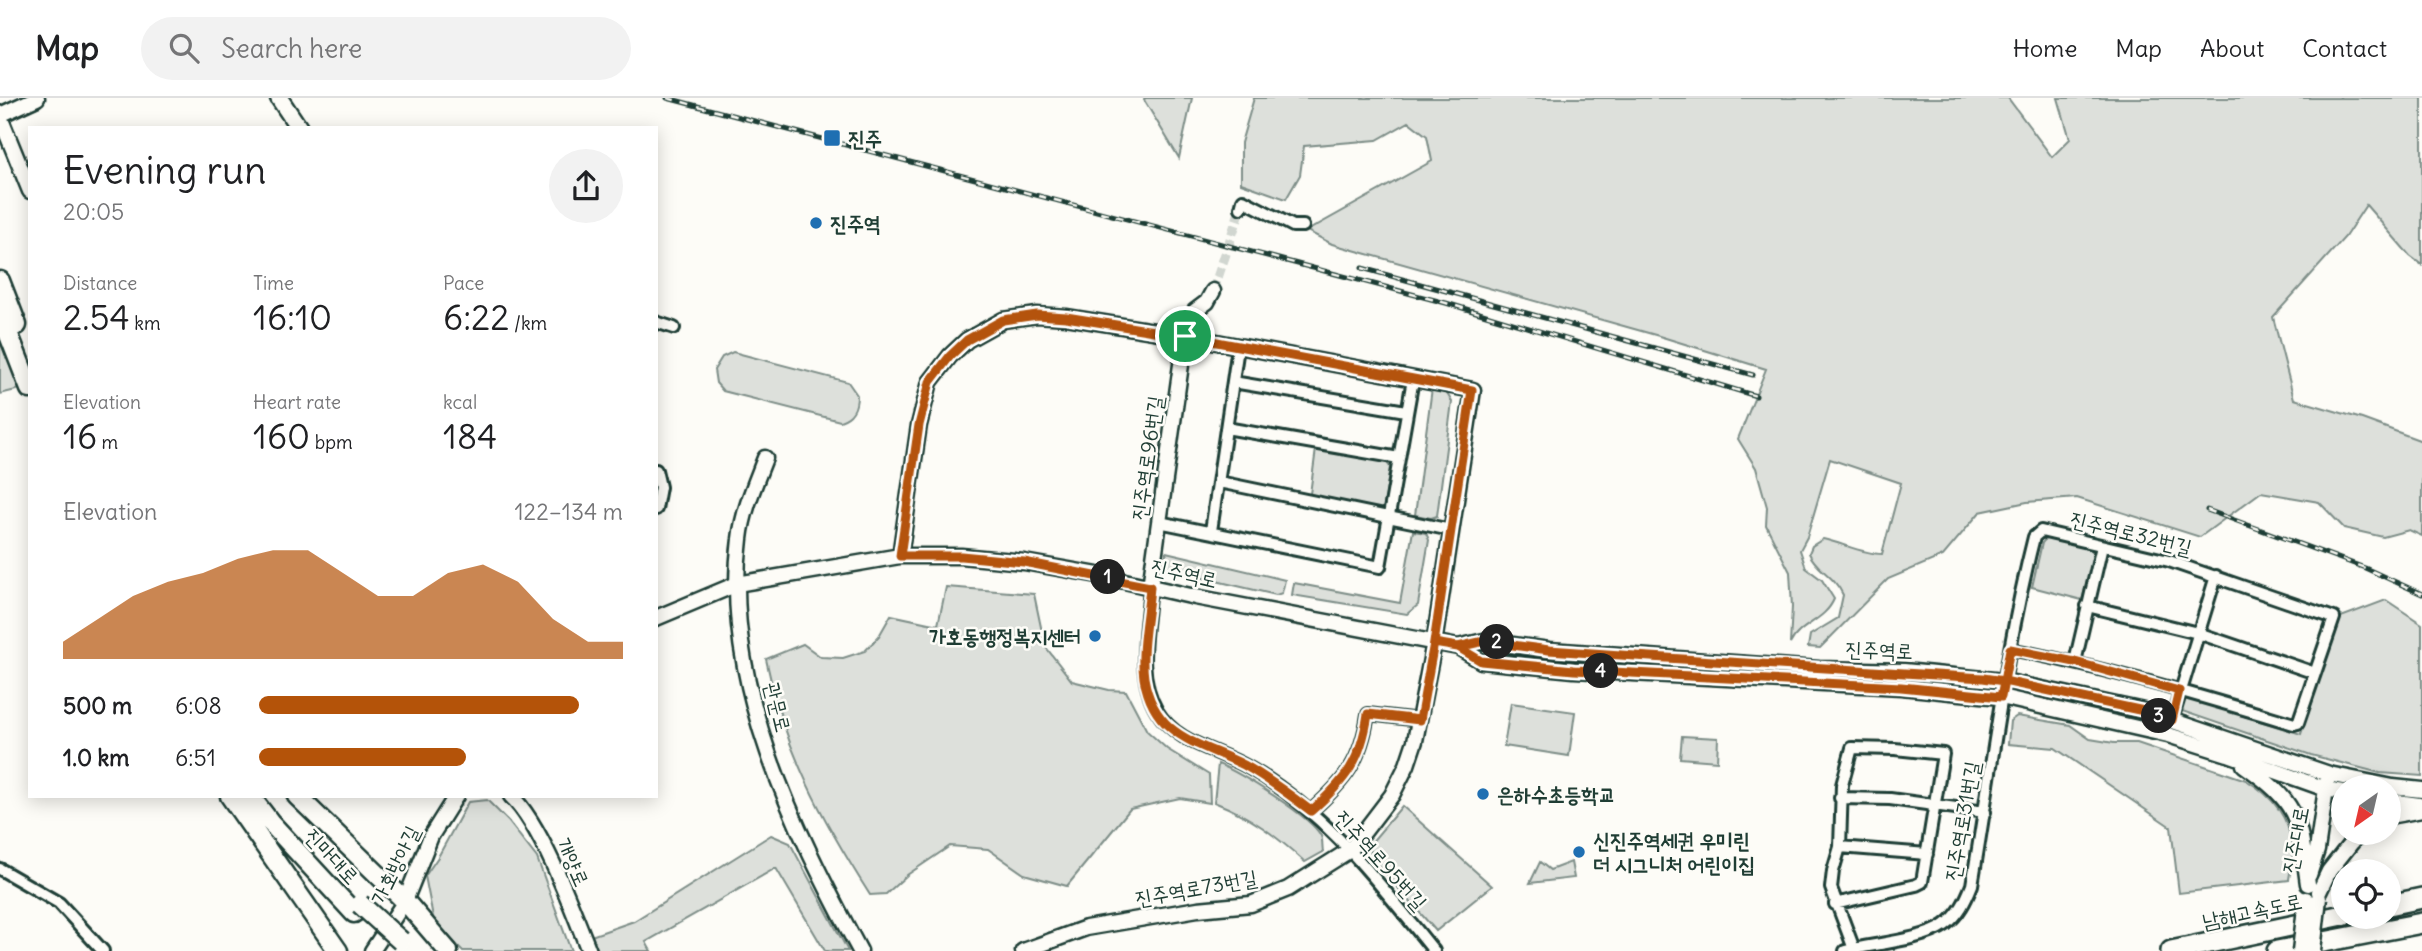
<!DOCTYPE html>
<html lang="en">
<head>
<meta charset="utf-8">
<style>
  :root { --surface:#fff; --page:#f2f2f2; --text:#202124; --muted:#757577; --line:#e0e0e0; --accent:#b45309 }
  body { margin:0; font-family:Delius,"Poor Story",sans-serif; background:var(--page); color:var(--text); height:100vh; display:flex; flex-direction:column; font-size:26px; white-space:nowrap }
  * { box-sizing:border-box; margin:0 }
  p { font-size:23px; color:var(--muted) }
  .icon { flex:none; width:38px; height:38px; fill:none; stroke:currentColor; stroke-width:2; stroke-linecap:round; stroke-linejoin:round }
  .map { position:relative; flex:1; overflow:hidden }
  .sheet { position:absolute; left:28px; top:28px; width:630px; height:672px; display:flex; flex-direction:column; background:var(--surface); border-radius:0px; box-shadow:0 4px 18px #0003 }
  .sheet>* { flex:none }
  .needle { width:46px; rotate:214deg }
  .tools { position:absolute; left:2331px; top:677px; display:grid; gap:14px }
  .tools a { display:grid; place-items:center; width:70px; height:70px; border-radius:50%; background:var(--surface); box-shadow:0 4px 18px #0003; font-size:35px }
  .pin { position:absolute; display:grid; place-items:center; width:60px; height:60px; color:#fff; margin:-30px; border:4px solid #fff; border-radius:50%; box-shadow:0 2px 7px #0007 }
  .km { position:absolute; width:35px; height:35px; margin:-18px; border-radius:50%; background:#222; color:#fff; font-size:19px; line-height:35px; text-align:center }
  .round { display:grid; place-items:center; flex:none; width:74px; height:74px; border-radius:37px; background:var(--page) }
  .overview { display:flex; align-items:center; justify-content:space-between; height:119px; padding:0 35px }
  h1 { font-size:38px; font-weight:600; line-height:52px }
  .metrics { display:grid; grid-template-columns:repeat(3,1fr); gap:10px; height:119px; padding:7px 35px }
  .metrics div { display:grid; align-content:center }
  .metrics b { font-size:35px; font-weight:600 }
  .metrics small { font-size:19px; font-weight:400 }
  .metrics p { font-size:19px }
  .chart { height:196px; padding:14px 35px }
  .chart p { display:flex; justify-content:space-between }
  .chart svg { width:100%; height:126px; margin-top:7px; fill:var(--accent); opacity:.7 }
  ul { padding:0 35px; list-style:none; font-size:23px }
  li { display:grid; grid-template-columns:112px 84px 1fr; align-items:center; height:52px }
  li i { height:18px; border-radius:9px; background:var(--accent) }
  header { display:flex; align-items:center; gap:42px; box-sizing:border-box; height:98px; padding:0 35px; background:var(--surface); border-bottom:2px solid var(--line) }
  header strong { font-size:33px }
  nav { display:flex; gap:38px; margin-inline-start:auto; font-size:24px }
  .search { width:490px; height:63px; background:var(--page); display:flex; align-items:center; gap:18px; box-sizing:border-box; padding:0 24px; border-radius:38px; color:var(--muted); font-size:26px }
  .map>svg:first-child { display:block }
</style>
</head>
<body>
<header>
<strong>Map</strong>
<div class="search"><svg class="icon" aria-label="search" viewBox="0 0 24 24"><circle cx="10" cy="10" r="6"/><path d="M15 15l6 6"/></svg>Search here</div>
<nav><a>Home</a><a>Map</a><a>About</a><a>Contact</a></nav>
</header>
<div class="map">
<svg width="2422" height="853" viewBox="0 0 2422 853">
  <rect width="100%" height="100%" fill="#fdfcf7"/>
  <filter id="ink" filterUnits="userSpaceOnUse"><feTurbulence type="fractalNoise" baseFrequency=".0143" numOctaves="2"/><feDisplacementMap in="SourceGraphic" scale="14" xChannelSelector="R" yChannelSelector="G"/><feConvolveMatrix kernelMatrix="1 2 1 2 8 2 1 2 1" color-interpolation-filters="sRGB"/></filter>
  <g filter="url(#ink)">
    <path fill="#dde0db" stroke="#7e8e88" stroke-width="2" d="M1145,0H1192L1179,60L1144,2Z
      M1254,0H2008L2052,59L2070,41L2058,0H2422V167L2410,158L2366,107L2345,139L2273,219L2294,301L2362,321L2422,343V438L2409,432L2383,439L2344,430L2319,404L2261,394L2200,439L2077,400L2027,404L1980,414L1943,458L1888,481L1820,550L1808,549L1810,537L1838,520L1843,497C1835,478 1816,472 1809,455L1812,448L1823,441C1842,445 1863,456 1882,456L1901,385L1830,361L1807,439L1800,452L1806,470L1822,482L1834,501C1825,523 1799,526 1790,546L1792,509L1790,474L1766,427L1767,409L1756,370L1738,341L1766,271L1659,238L1332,146L1307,133L1432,63L1427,38L1409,24L1377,42L1304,48L1300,77L1286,101L1241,85V45Z
      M0,241L20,291L0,296Z
      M733,254L848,284L857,297C857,310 853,319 840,323L723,293L716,285L714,272L722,259Z
      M1432,290L1446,294L1452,304L1437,418L1431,420L1415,417Z
      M1316,351L1384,361L1390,369L1384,409L1378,412L1310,396Z
      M1413,433L1426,435L1429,442L1418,507L1407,516L1292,497L1294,485L1400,505Z
      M2047,439L2090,449L2094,457L2082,502L2032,489L2042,445Z
      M1166,454L1285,482L1282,495L1276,497L1169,472L1165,468Z
      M946,489L1034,496L1045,548L1072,583L1109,592L1126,593L1147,633L1167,651L1209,677L1210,705L1180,700L1130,711L1067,788L1024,776L988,751L950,748L907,777L886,796L870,797C821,720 784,651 766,561L803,546L821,559L843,560L865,553L879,538L891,517L938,527Z
      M2386,502L2422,526V678L2380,675L2311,657L2179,612L2184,599L2301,636L2341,519Z
      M1511,605L1575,614L1569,658L1504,648Z
      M2017,618L2070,627L2090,641L2114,645H2137L2246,682C2271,697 2289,718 2292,748C2294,759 2290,772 2289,782L2179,795L2171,729L2055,650L2008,646L2010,623Z
      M1682,638L1718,640L1717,663L1680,660Z
      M1218,666C1239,674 1312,719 1321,738C1323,742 1322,750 1323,754L1305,764C1275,737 1252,719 1214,704Z
      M487,702L508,723L537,760L571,853H463L434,824L425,778L438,759L468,704Z
      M1402,708L1492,788L1436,833L1371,759L1370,746Z
      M771,737L790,745L848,853H825L776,770L646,844L651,853H594L590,844L591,838L634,823Z
      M1540,764L1550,772L1571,764L1574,780L1530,785Z"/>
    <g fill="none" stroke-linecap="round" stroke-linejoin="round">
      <path stroke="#d1d6d0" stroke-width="10" stroke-dasharray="10 5" stroke-linecap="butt" d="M1213,193L1241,110"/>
      <defs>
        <path id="minor" d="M1241,110L1243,102L1293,128H1303
          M656,224L674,230
          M1233,284L1406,313
          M1226,330L1399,360
          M656,372L660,389L656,411
          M1219,384L1451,432
          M1159,424L1380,469L1413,281
          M1211,433L1238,249
          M1150,489C1147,530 1135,576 1157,613C1176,645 1215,651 1246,668C1325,712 1378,784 1434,853
          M2087,508L2198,535L2315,575
          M2075,564L2102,448
          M2172,622L2216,478
          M1840,700L1890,701L1985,714
          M1311,713C1346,682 1361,663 1368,616L1420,622
          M1840,749L1927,756
          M0,771L59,805L103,853
          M1835,806L1916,787L1922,784L1943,656L1895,651L1852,650L1842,687L1840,749L1833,773L1831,790L1854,851
          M1845,853C1872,846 1924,842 1945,827C1959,817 1966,802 1972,787C1992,671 2005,553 2034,439L2041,433L2169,463L2334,520L2298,625L2294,626C2200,598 2107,570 2010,551"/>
        <path id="tertiary" d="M0,17L37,0
          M0,19L30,93
          M765,360C755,386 743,413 740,441C721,583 794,731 860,853
          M900,458L919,327L930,284L950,258L967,242L1003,222L1037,217L1066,219L1185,238L1473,292L1434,545L1415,643L1407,667L1392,697L1350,752L1288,791L1251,806L1198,811L1086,830L1023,853
          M1150,489L1185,238L1195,213L1207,204L1213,193
          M656,520L737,486L900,458H961L1024,464L1098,477L1195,499L1458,549L1484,543L1549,552L1635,558L1819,571L1904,573L2004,583L2144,613L2329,676L2393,689L2422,692
          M1458,549L1481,563L1574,572L1901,589L2001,599L2168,637L2228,656L2326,691L2343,694
          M2244,667C2300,706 2299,721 2308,786
          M511,698C541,726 573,812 589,853
          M2389,703L2419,707
          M2389,718L2422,712
          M2309,777L2317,752L2327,684
          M2319,794L2329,773L2359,735
          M372,853L405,803L431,738L456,698"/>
        <path id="secondary" d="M279,0L299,30"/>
        <path id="trunk" d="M0,183L17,227
          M0,214L30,291
          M230,698L338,853
          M250,698L270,724L354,815
          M297,698L405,803L448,853"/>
        <path id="motorway" d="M2389,807L2422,800
          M2171,853L2343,817
          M2277,853L2422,825"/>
      </defs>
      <use href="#minor" stroke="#1f3d34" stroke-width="16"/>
      <use href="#tertiary" stroke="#1f3d34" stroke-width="19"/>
      <use href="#secondary" stroke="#1f3d34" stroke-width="21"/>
      <use href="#trunk" stroke="#1f3d34" stroke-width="23"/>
      <use href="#motorway" stroke="#1f3d34" stroke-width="24"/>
      <use href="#minor" stroke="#fdfcf7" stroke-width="10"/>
      <use href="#tertiary" stroke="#fdfcf7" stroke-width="14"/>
      <use href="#secondary" stroke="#fdfcf7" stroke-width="16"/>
      <use href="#trunk" stroke="#fdfcf7" stroke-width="18"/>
      <use href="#motorway" stroke="#fdfcf7" stroke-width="19"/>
      <defs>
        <path id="rail" d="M667,0L1446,205L1756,298
          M1362,170L1753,277
          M2207,412L2365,470L2422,496"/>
      </defs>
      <use href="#rail" stroke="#1f3d34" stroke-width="5"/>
      <use href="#rail" stroke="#fdfcf7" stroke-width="2.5" stroke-dasharray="8" stroke-linecap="butt"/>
      <defs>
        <path id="tertiary-bridge" d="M2300,853L2306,801
          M2313,853L2319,800"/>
        <path id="trunk-bridge" d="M360,806L401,843"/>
      </defs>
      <use href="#tertiary-bridge" stroke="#1f3d34" stroke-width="19" stroke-linecap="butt"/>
      <use href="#trunk-bridge" stroke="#1f3d34" stroke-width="23" stroke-linecap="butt"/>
      <use href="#tertiary-bridge" stroke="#fdfcf7" stroke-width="14"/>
      <use href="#trunk-bridge" stroke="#fdfcf7" stroke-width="18"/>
    </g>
  </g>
  <g fill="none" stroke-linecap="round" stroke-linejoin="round" filter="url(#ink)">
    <defs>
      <path id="route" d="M1185,238L1066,219L1037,217L1003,222L967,242L950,258L930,284L919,327L900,458H961L1024,464L1150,489C1148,516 1140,553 1144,580C1154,640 1199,644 1244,667C1268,680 1290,697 1311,713C1346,682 1361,663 1368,616L1420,622L1434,545L1458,549L1484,543L1549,552L1635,558L1983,580L2004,583L2144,613L2172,622L2179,593L2075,564L2010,551L2001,599L1901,589L1574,572L1481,563L1458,549L1434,545L1472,292L1185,238"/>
    </defs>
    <use href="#route" stroke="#fff" stroke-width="14"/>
    <use href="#route" stroke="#b45309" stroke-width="9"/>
  </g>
  <g fill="#1f6fb2" stroke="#fdfcf7" stroke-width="2.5">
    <rect x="823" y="31" width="18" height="18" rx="3.5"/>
    <circle cx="816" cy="125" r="7"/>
    <circle cx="1095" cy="538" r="7"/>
    <circle cx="1483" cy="696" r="7"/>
    <circle cx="1579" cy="754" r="7"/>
  </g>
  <g text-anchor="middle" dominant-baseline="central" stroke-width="5" stroke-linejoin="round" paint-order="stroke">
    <g font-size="21" font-weight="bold" fill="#1f3d34" stroke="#fdfcf7" text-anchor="start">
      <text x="848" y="40">진주</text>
      <text x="830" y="125">진주역</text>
      <text x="1081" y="538" text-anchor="end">가호동행정복지센터</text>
      <text x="1497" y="696">은하수초등학교</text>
      <text x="1593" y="742">신진주역세권 우미린<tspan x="1593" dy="24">더 시그니처 어린이집</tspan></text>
    </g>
    <g font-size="21" fill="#1f3d34" stroke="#fdfcf7">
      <text transform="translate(1147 360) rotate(-82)">진주역로96번길</text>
      <text transform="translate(2131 435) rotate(14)">진주역로32번길</text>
      <text transform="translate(1184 475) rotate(13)">진주역로</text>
      <text transform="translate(1879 552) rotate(2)">진주역로</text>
      <text transform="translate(778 609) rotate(76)">관문로</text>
      <text transform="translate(1962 723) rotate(-80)">진주역로31번길</text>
      <text transform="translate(2295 742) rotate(-79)">진주대로</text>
      <text transform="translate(332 758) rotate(47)">진마대로</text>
      <text transform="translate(1381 762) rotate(48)">진주역로95번길</text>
      <text transform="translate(573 764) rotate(66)">개양로</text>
      <text transform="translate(395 767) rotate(-64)">가호방아길</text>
      <text transform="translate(1196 790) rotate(-10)">진주역로73번길</text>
      <text transform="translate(2252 813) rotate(-12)">남해고속도로</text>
    </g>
  </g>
</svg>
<div class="tools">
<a><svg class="needle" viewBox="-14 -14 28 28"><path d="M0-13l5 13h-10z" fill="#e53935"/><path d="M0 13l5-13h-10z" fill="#757577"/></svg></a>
<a><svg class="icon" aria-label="locate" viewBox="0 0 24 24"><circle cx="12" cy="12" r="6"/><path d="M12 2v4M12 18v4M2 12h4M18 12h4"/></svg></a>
</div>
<div class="pin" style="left:1185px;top:238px;background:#1e9e55"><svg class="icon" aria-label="arrive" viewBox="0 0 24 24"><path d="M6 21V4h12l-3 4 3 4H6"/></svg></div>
<b class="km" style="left:1108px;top:479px">1</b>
<b class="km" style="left:1497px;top:544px">2</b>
<b class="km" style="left:2159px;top:618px">3</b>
<b class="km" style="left:1601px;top:573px">4</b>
<section class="sheet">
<div class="overview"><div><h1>Evening run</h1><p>20:05</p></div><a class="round"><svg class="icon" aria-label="share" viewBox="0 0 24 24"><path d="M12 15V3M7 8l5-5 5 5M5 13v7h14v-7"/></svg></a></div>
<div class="metrics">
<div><p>Distance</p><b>2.54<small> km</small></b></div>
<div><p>Time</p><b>16:10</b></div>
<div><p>Pace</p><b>6:22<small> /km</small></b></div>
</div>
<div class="metrics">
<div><p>Elevation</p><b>16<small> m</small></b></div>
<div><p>Heart rate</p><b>160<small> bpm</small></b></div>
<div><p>kcal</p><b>184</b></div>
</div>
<div class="chart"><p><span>Elevation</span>122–134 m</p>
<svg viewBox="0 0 160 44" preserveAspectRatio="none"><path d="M0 44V38L10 30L20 22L30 17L40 14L50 9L60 6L70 6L80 14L90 22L100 22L110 14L120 11L130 17L140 30L150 38L160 38V44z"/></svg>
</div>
<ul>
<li><b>500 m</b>6:08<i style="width:88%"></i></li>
<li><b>1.0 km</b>6:51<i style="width:57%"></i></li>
</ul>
</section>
</div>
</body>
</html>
